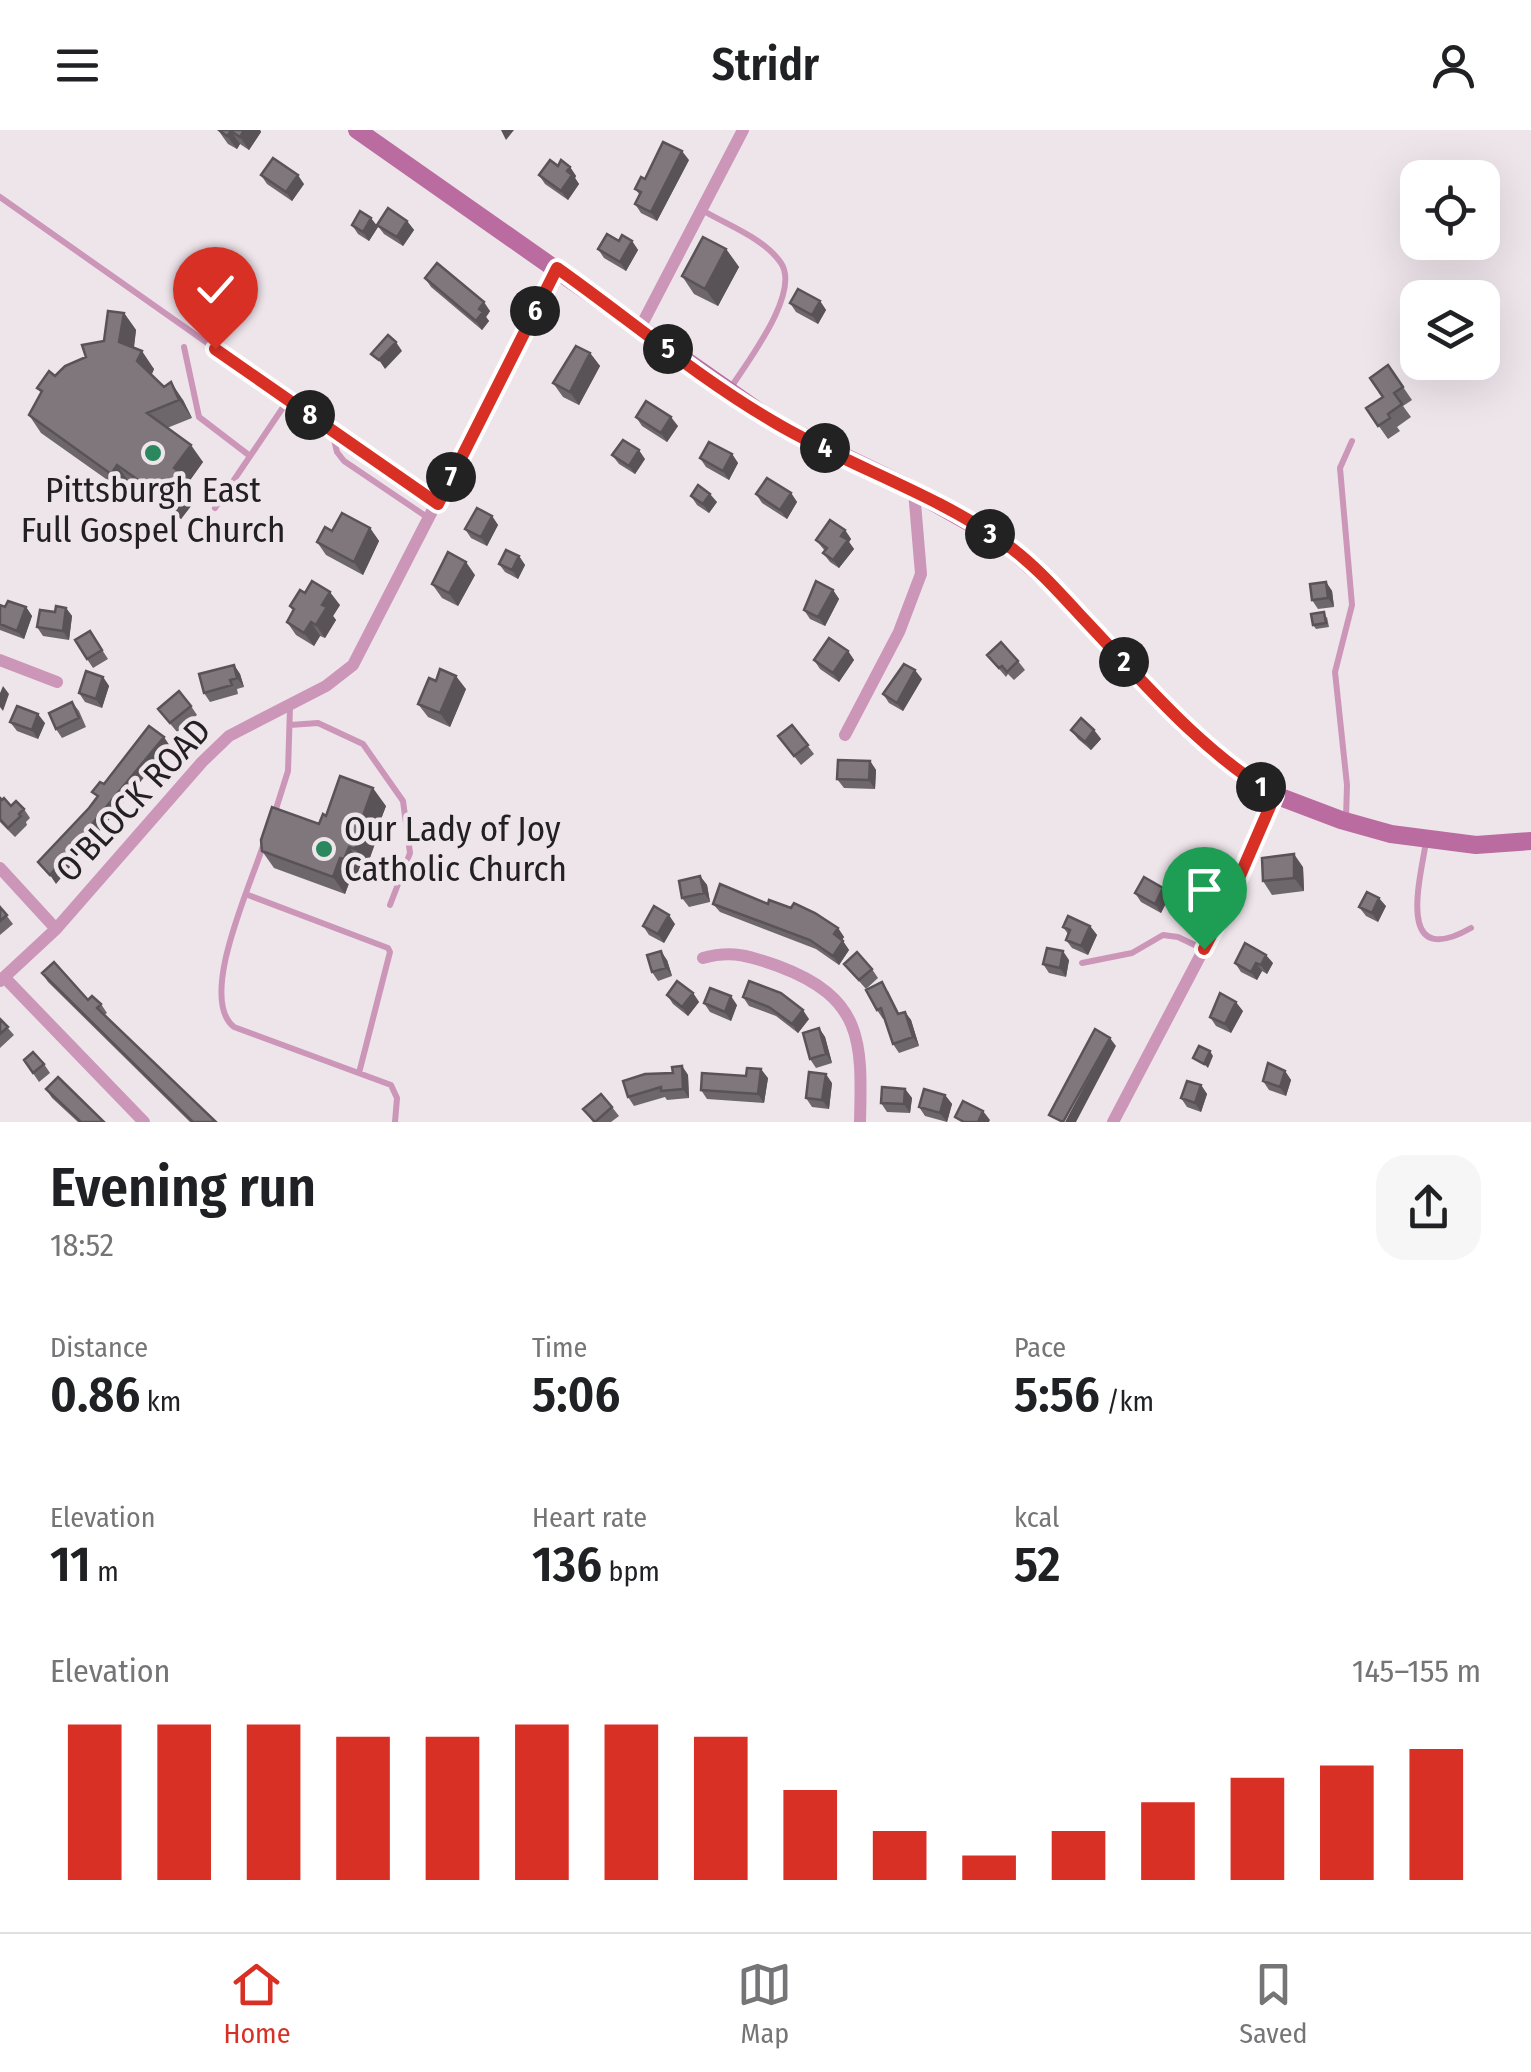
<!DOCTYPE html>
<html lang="en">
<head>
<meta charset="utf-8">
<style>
  :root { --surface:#fff; --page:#f6f6f6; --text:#202124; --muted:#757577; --line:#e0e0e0; --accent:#d93025 }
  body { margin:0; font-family:"Fira Sans Condensed",sans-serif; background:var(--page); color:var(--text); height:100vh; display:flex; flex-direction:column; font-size:38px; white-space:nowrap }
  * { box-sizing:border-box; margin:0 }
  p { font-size:32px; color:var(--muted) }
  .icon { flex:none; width:55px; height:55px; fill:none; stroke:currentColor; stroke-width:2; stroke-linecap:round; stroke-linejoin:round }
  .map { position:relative; height:992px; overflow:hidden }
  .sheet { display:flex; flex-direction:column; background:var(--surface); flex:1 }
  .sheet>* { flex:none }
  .controls { position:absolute; left:1400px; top:30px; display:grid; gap:20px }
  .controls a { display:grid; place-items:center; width:100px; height:100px; border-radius:20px; background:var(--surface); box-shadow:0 10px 40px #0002; font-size:50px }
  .pin { position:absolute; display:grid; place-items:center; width:85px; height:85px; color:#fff; margin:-102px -42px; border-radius:50% 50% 50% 0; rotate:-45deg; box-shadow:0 0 10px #0007 }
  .pin .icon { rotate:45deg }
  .km { position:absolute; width:50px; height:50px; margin:-25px; border-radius:50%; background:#222; color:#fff; font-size:28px; line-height:50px; text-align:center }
  .round { display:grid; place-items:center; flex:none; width:105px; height:105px; border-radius:30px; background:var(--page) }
  .overview { display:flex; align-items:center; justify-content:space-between; height:170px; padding:0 50px }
  h1 { font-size:55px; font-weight:600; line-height:75px }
  .stats { display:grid; grid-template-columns:repeat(3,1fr); gap:15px; height:170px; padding:10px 50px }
  .stats div { display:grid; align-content:center }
  .stats b { font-size:50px; font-weight:600 }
  .stats small { font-size:28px; font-weight:400 }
  .stats p { font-size:28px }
  .chart { height:280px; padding:20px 50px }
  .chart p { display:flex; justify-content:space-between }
  .chart svg { width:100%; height:180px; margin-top:10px; stroke:var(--accent); stroke-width:6 }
  header { display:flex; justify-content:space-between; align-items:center; height:130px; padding:0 50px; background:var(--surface); font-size:45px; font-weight:600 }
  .tab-bar { display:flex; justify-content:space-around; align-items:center; height:140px; border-top:2px solid var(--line); background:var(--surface); font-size:28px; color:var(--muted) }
  .tab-bar a { display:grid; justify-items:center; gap:5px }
  .tab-bar .on { color:var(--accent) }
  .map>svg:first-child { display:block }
</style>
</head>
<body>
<header><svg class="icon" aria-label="menu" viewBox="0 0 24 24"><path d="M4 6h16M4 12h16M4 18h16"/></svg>Stridr<svg class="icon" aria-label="person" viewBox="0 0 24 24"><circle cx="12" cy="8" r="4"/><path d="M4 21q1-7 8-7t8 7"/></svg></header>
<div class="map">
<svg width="1531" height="992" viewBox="0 0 1531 992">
  <rect width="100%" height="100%" fill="#eee5eb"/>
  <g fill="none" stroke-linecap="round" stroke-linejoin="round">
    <path stroke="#cc96b9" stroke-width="6" d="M0,67L436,374
      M702,80C727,95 764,108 781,133C801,163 747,232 730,259
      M184,217L199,287L250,326
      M332,301L337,322L344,331L427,387
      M215,378L288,270
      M290,595L318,593L363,614L403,671L410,723L390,775
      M275,682L288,641L290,577
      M1346,689L1347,655L1335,542L1352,475L1340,338L1352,311
      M1426,712C1420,750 1395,841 1471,798
      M264,713C252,752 197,868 234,897L391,955L397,968L395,992
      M248,765L388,818L390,822L359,943
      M1082,833L1132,823L1163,805L1178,807L1203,819"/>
    <path stroke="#cc96b9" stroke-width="12" d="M640,198L743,0
      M0,530L57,552
      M845,605L899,502L921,444L914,361
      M0,738L56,799
      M703,828C732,820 750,826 778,836C864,868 862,912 860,992
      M4,847L144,992
      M0,851L56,799L202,632L229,606L326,556L353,535L557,138
      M1113,992L1229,771L1275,665"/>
    <path stroke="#ba6ca1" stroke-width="18" d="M357,0L775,293L901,354L1004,412L1052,455L1186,597L1249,650L1275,665L1341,690L1391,704L1476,715L1531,711"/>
  </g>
  <path fill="#6d666b" d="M218,0H260L261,2L249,20L240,14L237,19L228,14Z
    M689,30L657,91L641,83L635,74L640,65L635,59L645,49Z
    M558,36L570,37L576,46L575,48L579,54L568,70L545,54L539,45Z
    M261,45L304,54L292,71L267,54Z
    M407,91L414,100L403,116L384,104L377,95Z
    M352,95L378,97L369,111L358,104Z
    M619,111H632L638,120L626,141L604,128L598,119Z
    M726,119L739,137L718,176L694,164L682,146Z
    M425,148L490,181L486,187L489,191L482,200L431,157Z
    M820,171L826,180L818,194L796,182L790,173Z
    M124,183L136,200L134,218L154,239L151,245L164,257L183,270L192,288L167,298L203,332L188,353L193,361L186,370L191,376L181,389L129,352L123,361L41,303L29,285L41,263L37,258L86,227L104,211Z
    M590,223L600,236L579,275L563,267L553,253Z
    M1388,235L1412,270L1403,276L1411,287L1397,297L1400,301L1388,309L1366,278L1383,267Z
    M636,287L678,296L667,312L642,296Z
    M732,324L738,333L729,350L706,337L700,328Z
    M612,325L645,329L635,344L619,334Z
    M791,363L797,372L787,389L762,373L756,364Z
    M691,366L717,372L709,383L697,375Z
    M492,386L498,395L487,416L471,408L465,399Z
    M370,398L379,411L363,445L326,425L317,412L332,401Z
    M845,400L851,409L849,412L854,419L839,438L830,432L823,423L825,421L816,410Z
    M519,426L525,435L518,449L505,442L499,434Z
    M475,445L458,476L442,468L432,454Z
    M1326,452L1332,461L1334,477L1318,479L1312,470Z
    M833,460L839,469L825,496L810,489L804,480Z
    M305,463L340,475L333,486L336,490L325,508L320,506L314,516L296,505L287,492L293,481L290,476Z
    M0,475L5,477H26L32,486L24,509L0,500Z
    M66,478L72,486L69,510L43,506L37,497L55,482Z
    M1327,487L1329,497L1316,499L1313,495Z
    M90,501L108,529L93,538L87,529Z
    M848,521L854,530L839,552L820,539L814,530Z
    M987,525L1018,531L1025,540L1014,550L1008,544L1006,547Z
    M234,535L240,544L244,557L237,559L238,564L210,572L204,563Z
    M103,547L109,556L102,578L85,572L79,563Z
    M922,549L903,581L889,573L883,564Z
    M436,551L466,559L450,597L428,587L418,574Z
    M72,572L79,581L86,597L62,608L56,599Z
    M191,576L197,585L177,602L158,579Z
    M10,592L45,593L38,609L17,601Z
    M792,595L814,624L801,635L778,606Z
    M1071,600H1094L1101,609L1091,620L1078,609Z
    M870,631L876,640L875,659L844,658L837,649Z
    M0,668L11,676L24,679L30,688L26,692L27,695L15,707L0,692Z
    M386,676L376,702L378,705L367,736L361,734L356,747L352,745L345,764L274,738L262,721L319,694L326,686Z
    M1303,737L1304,761L1272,765L1263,751Z
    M700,746L707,755L710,772L689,777L682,768Z
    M1163,758L1169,767L1161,783L1141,772L1135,763Z
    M713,774H768L838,798L844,807L842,810L849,820L839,835L816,819L720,782Z
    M1386,776L1378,792L1366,786L1359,777Z
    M0,777L13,794L0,805Z
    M675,794L664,813L649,805L643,796Z
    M1090,796L1097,805L1088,825L1072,818L1066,810L1068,804L1063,797Z
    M667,830L672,846L658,851L652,842Z
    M1069,830L1066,847L1049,843L1043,834Z
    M1235,833H1273L1267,844L1262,841L1257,850L1241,842Z
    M844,834L872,839L878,848L866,859Z
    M42,843L88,870L101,874L107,883L104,885L216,992H190L48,852Z
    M888,861L899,883L905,882L911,890L919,916L899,923L893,914L885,888L883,889L877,880Z
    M693,863L699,872L688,886L673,874L667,865Z
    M743,867L809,889L798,903L776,886L749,876Z
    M704,873L737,875L731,891L710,882Z
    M1243,881L1231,903L1216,896L1210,887Z
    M0,889L14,905L0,918Z
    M819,898L825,907L832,933L816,938L810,929Z
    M24,930L44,934L50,943L39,952Z
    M682,936L688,945L689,968L667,970L665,967L634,976L628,967L673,943Z
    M1285,941L1291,950L1286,966L1269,960L1263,951Z
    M768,948L764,973L707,969L701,960Z
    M832,953L829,979L812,977L806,968Z
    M1201,955L1207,964L1201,982L1187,977L1181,968Z
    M46,959L104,992H78L52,968Z
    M905,959L912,968L910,983L887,982L881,973Z
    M945,965L952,974L947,992L925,986L919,977Z
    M612,977L619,986L611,992H593L583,979Z"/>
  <path fill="#595357" d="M244,0H260L261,2L249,20L240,7Z
    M501,0H514L506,10Z
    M231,1L240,14L237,19L227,6Z
    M682,21L689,30L657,91L651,82Z
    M570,37L576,46L575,48L579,54L568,70L561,61L567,41Z
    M298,45L304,54L292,71L286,62Z
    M371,88L378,97L369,111L363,102Z
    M407,91L414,100L403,116L397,107Z
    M632,111L638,120L626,141L620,132Z
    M726,119L739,137L718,176L705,159Z
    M219,148L222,153L214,165L211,160Z
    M820,171L826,180L818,194L812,185Z
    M484,172L490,181L486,187L489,191L482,200L476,191L479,179Z
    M124,183L136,200L132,230L119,212Z
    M396,212L402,221L385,239L379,230Z
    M142,221L154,239L150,249L137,231Z
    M590,223L600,236L579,275L570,262Z
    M171,252L183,270L192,288L179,270Z
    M671,287L678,296L667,312L661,303Z
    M191,315L203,332L188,353L193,361L186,370L191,376L181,389L169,372L174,338Z
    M639,320L645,329L635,344L629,336Z
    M732,324L738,333L729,350L723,341Z
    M117,335L129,352L123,361L111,344Z
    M791,363L797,372L787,389L780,380Z
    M710,364L717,372L709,383L703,374Z
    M492,386L498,395L487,416L481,407Z
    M370,398L379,411L363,445L354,432Z
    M845,400L851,409L849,412L854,419L839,438L833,430L841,406Z
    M519,426L525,435L518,449L512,440Z
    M466,432L475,445L458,476L449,463Z
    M1326,452L1332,461L1334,477L1328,468Z
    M833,460L839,469L825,496L818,487Z
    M330,462L340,475L333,486L336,490L325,508L316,495L322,475Z
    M26,477L32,486L24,509L17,501Z
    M66,478L72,486L69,510L63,501Z
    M311,492L320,506L314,516L304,503Z
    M848,521L854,530L839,552L833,543Z
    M234,535L240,544L244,557L237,548Z
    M915,540L922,549L903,581L897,573Z
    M456,546L466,559L450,597L440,583Z
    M103,547L109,556L102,578L96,569Z
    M3,556L9,564L3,581L0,577V563Z
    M38,584L45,593L38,609L32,600Z
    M1094,600L1101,609L1091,620L1085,612Z
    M164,607L170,616L56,754L50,745Z
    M870,631L876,640L875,659L869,650Z
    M373,658L386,676L376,702L378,705L367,736L355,719L363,686Z
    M349,717L361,734L356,747L344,729Z
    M1294,724L1303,737L1304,761L1294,748Z
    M340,728L352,745L345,764L333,747Z
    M700,746L707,755L710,772L704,763Z
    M1163,758L1169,767L1161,783L1155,774Z
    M1379,768L1386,776L1378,792L1372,783Z
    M669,785L675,794L664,813L658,804Z
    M1090,796L1097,805L1088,825L1081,816Z
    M838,798L844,807L840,813L834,804Z
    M843,811L849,820L839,835L833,826Z
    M661,821L667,830L672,846L666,838Z
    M1063,821L1069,830L1066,847L1060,838Z
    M1266,825L1273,833L1267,844L1261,835Z
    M1256,833L1262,841L1257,850L1251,842Z
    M693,863L699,872L688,886L682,877Z
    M731,866L737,875L731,891L725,882Z
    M1236,872L1243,881L1231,903L1225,894Z
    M803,880L809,889L798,903L792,894Z
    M905,882L911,890L919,916L913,907Z
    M819,898L825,907L832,933L826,924Z
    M1110,908L1116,916L1076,992H1065Z
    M1210,921L1213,926L1208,938L1204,934Z
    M682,936L688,945L689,968L683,959Z
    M761,939L768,948L764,973L758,964Z
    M1285,941L1291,950L1286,966L1280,957Z
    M826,944L832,953L829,979L822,970Z
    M1201,955L1207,964L1201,982L1195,973Z
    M905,959L912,968L910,983L904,974Z
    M945,965L952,974L947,992L940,983Z
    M983,981L990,990L989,992H978Z"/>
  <path fill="#7f777c" stroke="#595357" stroke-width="2.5" d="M219,0H244L240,7L231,1L227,6Z
    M663,12L682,21L651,82L635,74L641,62L635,59L641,47L645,49Z
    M273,28L298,45L286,62L261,45Z
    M550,30L558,36L561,30L570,37L567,41L572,45L561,61L539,45Z
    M388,78L407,91L397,107L377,95Z
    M360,81L371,88L363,102L352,95Z
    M607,104L619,111L622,105L632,111L620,132L598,119Z
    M703,107L726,119L705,159L682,146Z
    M437,133L484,172L479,179L483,182L476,191L425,148Z
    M210,142L219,148L211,160L202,154Z
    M798,159L820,171L812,185L790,173Z
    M108,181L124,183L119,212L142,221L137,231L164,257L171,252L179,270L147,283L191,315L174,338L181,343L173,354L178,358L169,372L117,335L111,344L29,285L42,261L37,258L49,241L55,246L65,236L86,227L82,215L104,211Z
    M388,205L396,212L379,230L371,224Z
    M576,216L590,223L570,262L553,253Z
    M1388,235L1403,257L1394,263L1402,274L1388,284L1390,288L1378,296L1366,278L1383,267L1370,248Z
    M646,271L671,287L661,303L636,287Z
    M623,310L639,320L629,336L612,325Z
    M709,312L732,324L723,341L700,328Z
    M767,348L791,363L780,380L756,364Z
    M698,355L710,364L703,374L691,366Z
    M477,378L492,386L481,407L465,399Z
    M342,383L370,398L354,432L317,412L325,397L332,401Z
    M830,390L845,400L841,406L848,410L833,430L823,423L827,418L816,410Z
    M506,420L519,426L512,440L499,434Z
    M448,422L466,432L449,463L432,454Z
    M312,451L330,462L322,475L327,477L316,495L311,492L304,503L287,492L294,479L290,476L300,460L305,463Z
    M816,451L833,460L818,487L804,480Z
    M1326,452L1328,468L1312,470L1310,454Z
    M8,471L26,477L17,501L0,494V475L5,477Z
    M56,476L66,478L63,501L37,497L40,480L55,482Z
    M1324,482L1326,493L1313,495L1311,484Z
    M90,501L102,520L87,529L75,510Z
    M829,508L848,521L833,543L814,530Z
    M1001,512L1018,531L1007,542L1002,536L999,538L987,525Z
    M904,534L915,540L897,573L883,564Z
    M234,535L237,548L230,550L232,555L204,563L199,544Z
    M440,539L456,546L440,583L418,574L429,548L436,551Z
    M86,541L103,547L96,569L79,563Z
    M179,561L191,576L170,593L158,579Z
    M72,572L79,588L56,599L49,583Z
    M17,576L38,584L32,600L10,592Z
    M1081,588L1094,600L1085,612L1071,600Z
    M792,595L808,615L794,626L778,606Z
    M149,596L164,607L50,745L38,732L89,678L98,666L92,662L100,652L104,654Z
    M838,630L870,631L869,650L837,649Z
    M340,646L373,658L363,686L366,687L355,719L349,717L344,729L340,728L333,747L262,721L261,710L272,677L319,694L323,684L326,686Z
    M0,668L2,670L4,668L11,676L16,671L24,679L19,684L21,686L8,698L0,689Z
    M1294,724V748L1263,751L1262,728Z
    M700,746L704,763L682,768L679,751Z
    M1144,747L1163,758L1155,774L1135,763Z
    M720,754L768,774L769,770L791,778L794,773L815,783L838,798L834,804L843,811L833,826L810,810L713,774Z
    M1367,762L1379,768L1372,783L1359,777Z
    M654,776L669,785L658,804L643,796Z
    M0,777L7,785L0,791Z
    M1068,786L1090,796L1081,816L1066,810L1070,800L1063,797Z
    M1245,813L1266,825L1261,835L1256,833L1251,842L1235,833Z
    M1047,818L1063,821L1060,838L1043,834Z
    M661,821L666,838L652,842L647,825Z
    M857,822L872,839L859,850L844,834Z
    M54,832L88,870L92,866L101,874L97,878L216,992H193L42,843Z
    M677,851L693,863L682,877L667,865Z
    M749,851L781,863L803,880L792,894L769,877L743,867Z
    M882,852L898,884L905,882L913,907L893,914L881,878L877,880L866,860Z
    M710,858L731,866L725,882L704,873Z
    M1220,863L1236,872L1225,894L1210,887Z
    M0,889L8,897L0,904Z
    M819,898L826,924L810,929L803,903Z
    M1095,899L1110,908L1063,992L1049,985Z
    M1199,916L1210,921L1204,934L1193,928Z
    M33,922L44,934L33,943L24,930Z
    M1268,933L1285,941L1280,957L1263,951Z
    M682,936L683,959L661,961V957L628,967L623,951L645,944L673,943L672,937Z
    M747,938L761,939L758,964L701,960L702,943L746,946Z
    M809,942L826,944L822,970L806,968Z
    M58,947L104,992H81L46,959Z
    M1187,951L1201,955L1195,973L1181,968Z
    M882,957L905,959L904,974L881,973Z
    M924,959L945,965L940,983L919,977Z
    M601,964L612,977L595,992L583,979Z
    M963,971L983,981L978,992H964L955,987Z"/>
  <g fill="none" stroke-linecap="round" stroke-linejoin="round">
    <defs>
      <path id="route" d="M215,219L438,374L557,138C629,189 697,247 774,292C848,336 932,362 1003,412C1032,432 1057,460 1080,485C1141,549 1199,620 1275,665L1229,771L1204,819"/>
    </defs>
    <use href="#route" stroke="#fff" stroke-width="20"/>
    <use href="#route" stroke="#d93025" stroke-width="12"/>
  </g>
  <g fill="#2b875e" stroke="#eee5eb" stroke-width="4">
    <circle cx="153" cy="323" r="10"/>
    <circle cx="324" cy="719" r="10"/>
  </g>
  <g text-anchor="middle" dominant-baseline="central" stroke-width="9" stroke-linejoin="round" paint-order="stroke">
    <g font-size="35" fill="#232021" stroke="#eee5eb">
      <text x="153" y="360">Pittsburgh East<tspan x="153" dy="40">Full Gospel Church</tspan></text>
      <text x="344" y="699" text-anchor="start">Our Lady of Joy<tspan x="344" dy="40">Catholic Church</tspan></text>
    </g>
    <g font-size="35" fill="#232021" stroke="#eee5eb">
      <text transform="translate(133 670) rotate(-47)">O'BLOCK ROAD</text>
    </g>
  </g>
</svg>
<div class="controls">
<a><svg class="icon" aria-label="locate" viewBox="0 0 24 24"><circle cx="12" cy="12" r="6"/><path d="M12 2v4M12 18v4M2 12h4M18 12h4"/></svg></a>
<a><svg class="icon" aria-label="layers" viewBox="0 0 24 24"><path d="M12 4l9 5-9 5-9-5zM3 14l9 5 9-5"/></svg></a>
</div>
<div class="pin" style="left:1204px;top:819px;background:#1e9e55"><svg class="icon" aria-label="arrive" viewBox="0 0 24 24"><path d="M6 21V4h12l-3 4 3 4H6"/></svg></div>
<div class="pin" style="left:215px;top:219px;background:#d93025"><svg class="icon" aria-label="check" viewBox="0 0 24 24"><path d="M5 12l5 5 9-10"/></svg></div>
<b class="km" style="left:1261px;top:657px">1</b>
<b class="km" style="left:1124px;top:532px">2</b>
<b class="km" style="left:990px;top:404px">3</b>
<b class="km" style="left:825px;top:318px">4</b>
<b class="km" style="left:668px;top:219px">5</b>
<b class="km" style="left:535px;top:181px">6</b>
<b class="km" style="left:451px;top:347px">7</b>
<b class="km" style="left:310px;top:285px">8</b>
</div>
<section class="sheet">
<div class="overview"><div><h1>Evening run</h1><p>18:52</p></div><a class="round"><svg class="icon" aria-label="share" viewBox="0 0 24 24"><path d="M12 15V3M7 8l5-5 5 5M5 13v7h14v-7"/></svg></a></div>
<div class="stats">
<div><p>Distance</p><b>0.86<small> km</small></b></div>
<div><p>Time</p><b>5:06</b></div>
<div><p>Pace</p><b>5:56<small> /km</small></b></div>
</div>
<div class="stats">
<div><p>Elevation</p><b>11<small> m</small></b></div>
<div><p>Heart rate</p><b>136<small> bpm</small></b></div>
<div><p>kcal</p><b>52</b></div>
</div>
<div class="chart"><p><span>Elevation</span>145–155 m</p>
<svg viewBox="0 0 160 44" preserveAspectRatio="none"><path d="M5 44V6M15 44V6M25 44V6M35 44V9M45 44V9M55 44V6M65 44V6M75 44V9M85 44V22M95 44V32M105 44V38M115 44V32M125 44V25M135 44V19M145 44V16M155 44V12"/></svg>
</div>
</section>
<nav class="tab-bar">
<a class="on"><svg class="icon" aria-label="home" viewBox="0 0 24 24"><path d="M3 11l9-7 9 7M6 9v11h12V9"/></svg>Home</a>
<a><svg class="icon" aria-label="map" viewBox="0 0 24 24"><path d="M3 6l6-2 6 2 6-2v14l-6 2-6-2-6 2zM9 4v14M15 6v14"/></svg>Map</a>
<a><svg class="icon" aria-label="saved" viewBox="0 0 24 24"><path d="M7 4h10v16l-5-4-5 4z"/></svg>Saved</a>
</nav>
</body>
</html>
